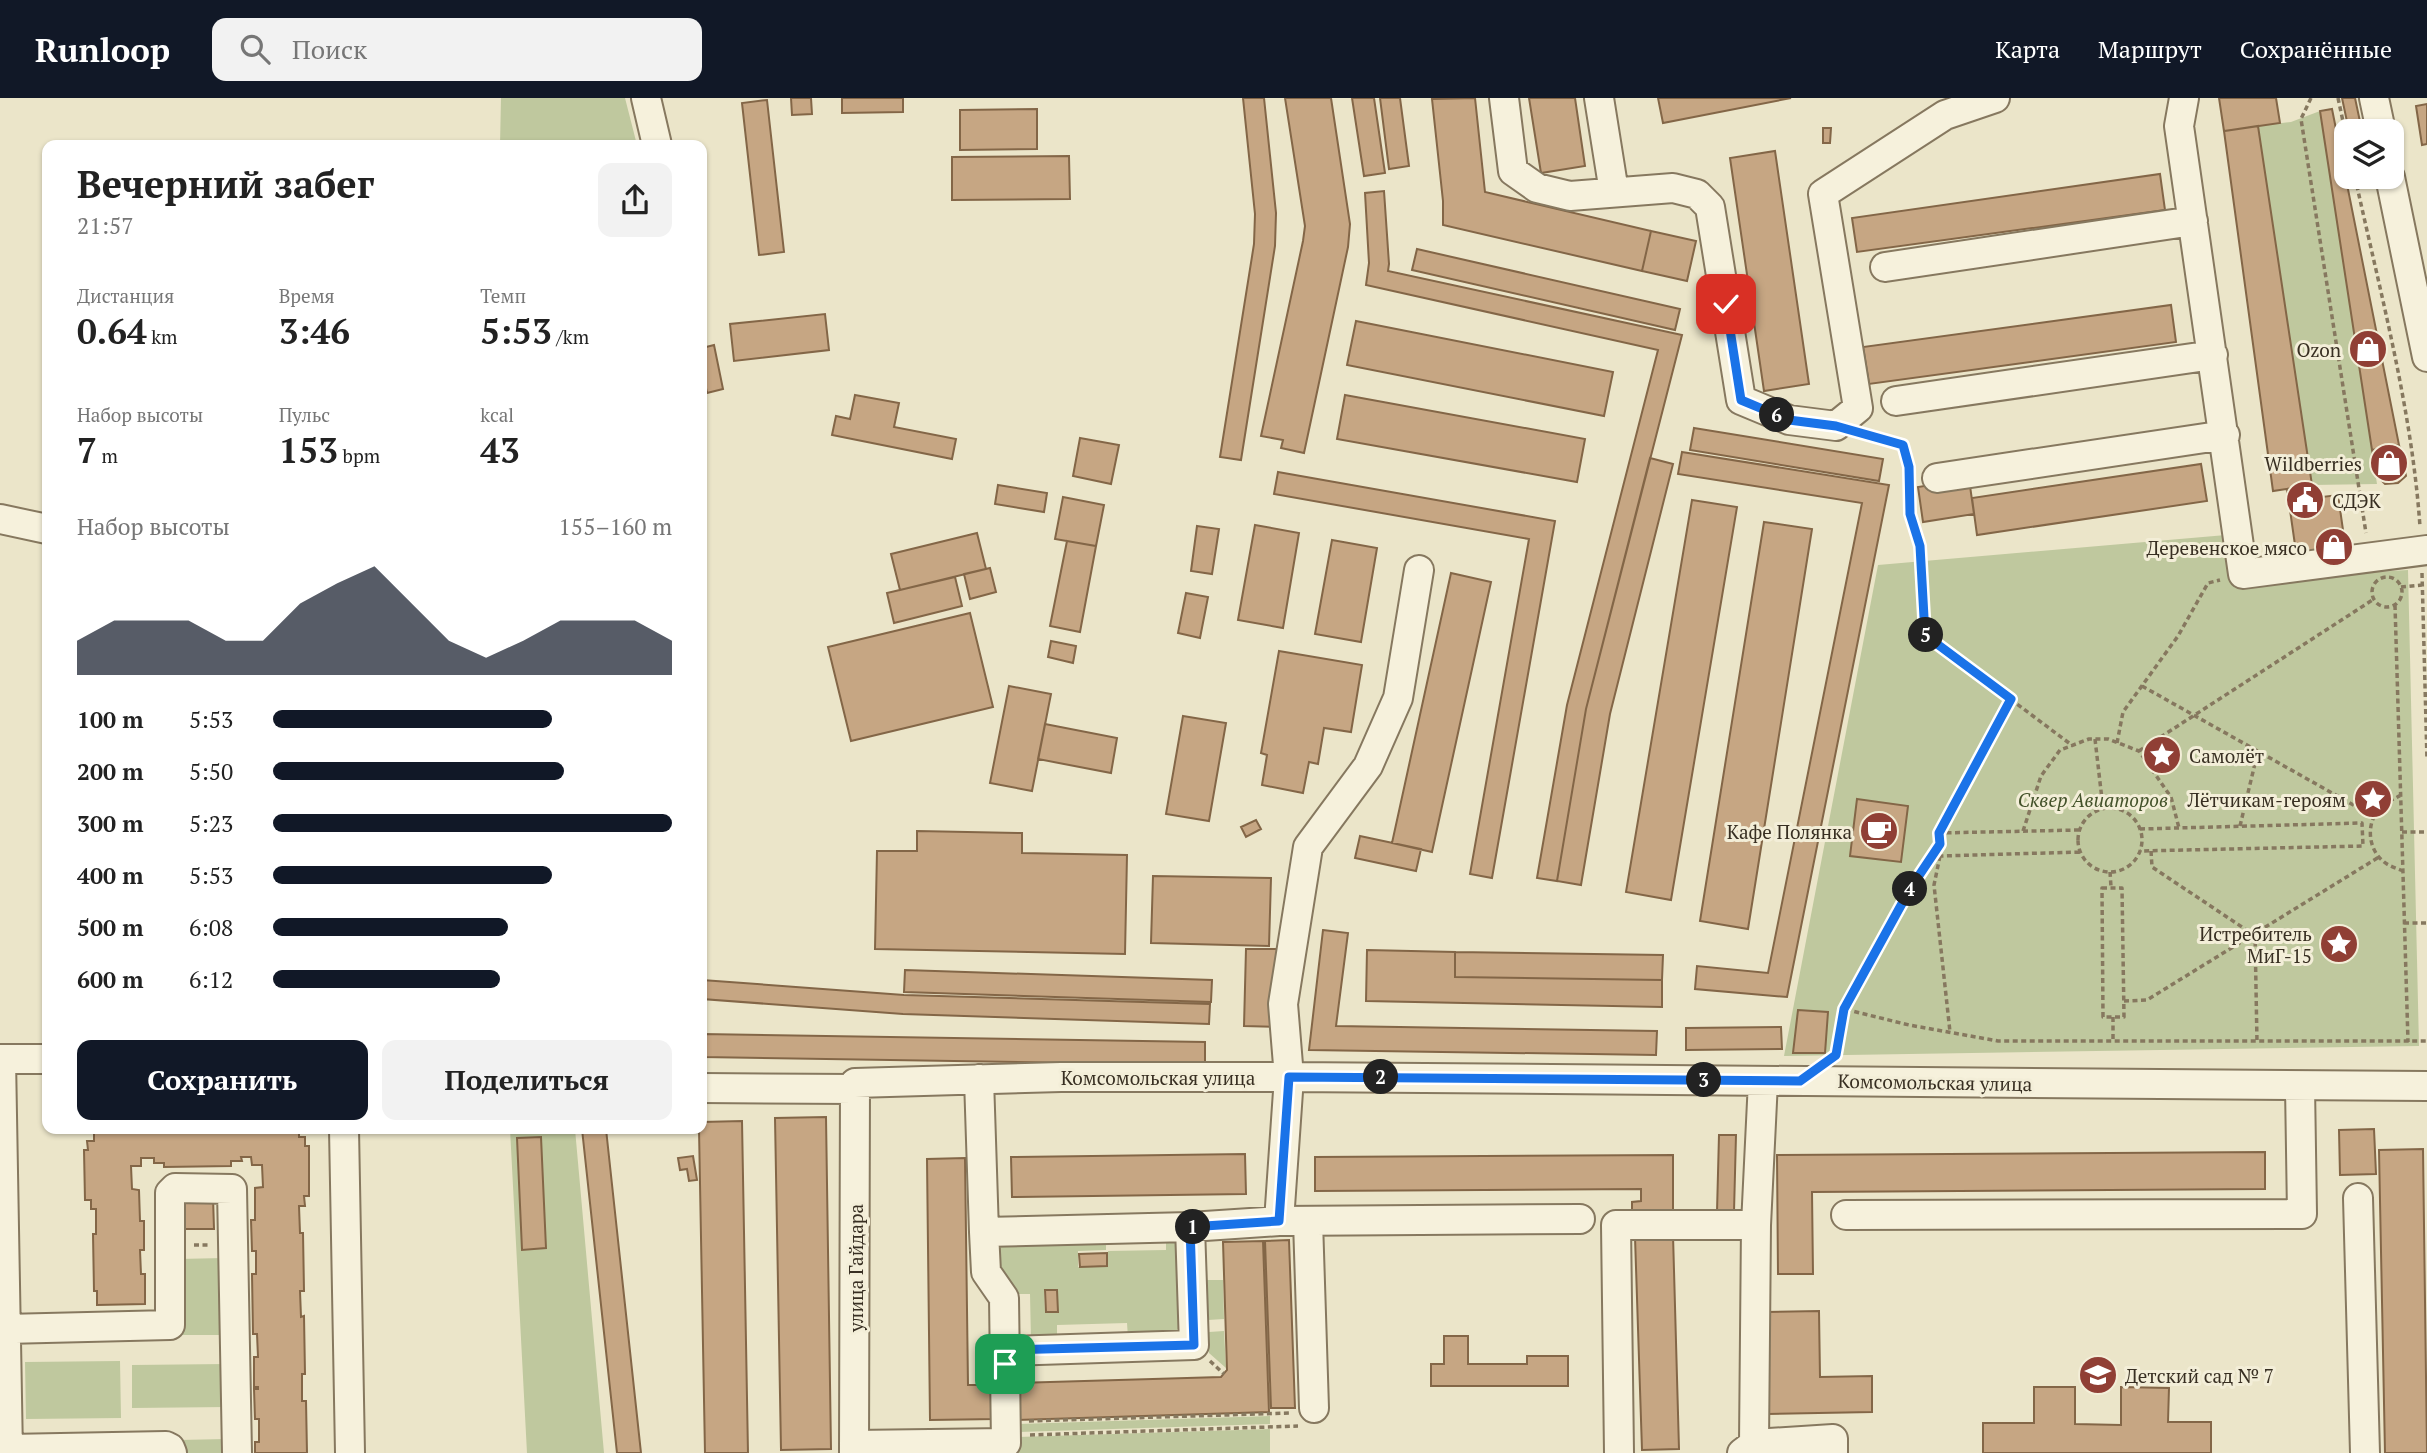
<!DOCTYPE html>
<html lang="ru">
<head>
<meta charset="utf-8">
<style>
  :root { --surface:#fff; --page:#f2f2f2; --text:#222; --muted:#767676; --accent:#111827 }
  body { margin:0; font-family:"PT Serif",serif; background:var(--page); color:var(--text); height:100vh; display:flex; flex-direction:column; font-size:26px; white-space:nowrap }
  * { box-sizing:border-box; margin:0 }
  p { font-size:23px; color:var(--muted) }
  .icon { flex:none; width:38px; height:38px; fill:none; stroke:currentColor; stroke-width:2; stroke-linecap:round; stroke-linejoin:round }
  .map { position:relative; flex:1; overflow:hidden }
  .side { position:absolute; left:42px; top:42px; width:665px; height:994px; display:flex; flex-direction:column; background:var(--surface); border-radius:14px; box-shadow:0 2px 5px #0004 }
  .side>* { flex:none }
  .buttons { position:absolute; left:2334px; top:21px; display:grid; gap:14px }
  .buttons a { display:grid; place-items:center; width:70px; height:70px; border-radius:14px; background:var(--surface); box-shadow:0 2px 5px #0004; font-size:35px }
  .pin { position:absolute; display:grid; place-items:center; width:60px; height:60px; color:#fff; margin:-30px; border-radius:14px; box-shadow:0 4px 10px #0006 }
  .km { position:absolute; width:35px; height:35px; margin:-18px; border-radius:50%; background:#222; color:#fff; font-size:19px; line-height:35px; text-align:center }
  .round { display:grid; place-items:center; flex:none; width:74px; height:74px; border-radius:14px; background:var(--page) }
  .headline { display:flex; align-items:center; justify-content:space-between; height:119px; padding:0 35px }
  h1 { font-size:38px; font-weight:600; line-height:52px }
  .metrics { display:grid; grid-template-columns:repeat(3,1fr); gap:10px; height:119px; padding:7px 35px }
  .metrics div { display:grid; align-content:center }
  .metrics b { font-size:35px; font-weight:600 }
  .metrics small { font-size:19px; font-weight:400 }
  .metrics p { font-size:19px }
  .chart { height:196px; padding:14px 35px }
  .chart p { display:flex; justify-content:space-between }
  .chart svg { width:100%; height:126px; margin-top:7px; fill:var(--accent); opacity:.7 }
  .action { display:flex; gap:14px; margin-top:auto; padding:14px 35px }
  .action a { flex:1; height:80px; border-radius:14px; background:var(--accent); color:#fff; font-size:28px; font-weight:600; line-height:80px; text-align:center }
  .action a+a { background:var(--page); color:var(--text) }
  ul { padding:0 35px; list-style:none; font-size:23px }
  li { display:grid; grid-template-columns:112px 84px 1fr; align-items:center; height:52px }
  li i { height:18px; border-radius:9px; background:var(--accent) }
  header { display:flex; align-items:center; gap:42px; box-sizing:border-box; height:98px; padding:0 35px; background:var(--accent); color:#fff }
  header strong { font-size:33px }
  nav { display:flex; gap:38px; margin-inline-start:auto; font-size:24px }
  .search { width:490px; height:63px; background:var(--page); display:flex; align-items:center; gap:18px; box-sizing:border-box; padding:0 24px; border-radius:14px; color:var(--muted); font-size:26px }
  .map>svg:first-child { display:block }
</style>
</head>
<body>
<header>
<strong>Runloop</strong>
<div class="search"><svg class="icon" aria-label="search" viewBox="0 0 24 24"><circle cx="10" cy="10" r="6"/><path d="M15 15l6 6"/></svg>Поиск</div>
<nav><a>Карта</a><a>Маршрут</a><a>Сохранённые</a></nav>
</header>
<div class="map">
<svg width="2427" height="1355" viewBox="0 0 2427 1355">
  <rect width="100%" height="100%" fill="#ebe5c9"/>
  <path fill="#bfc89e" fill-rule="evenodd" d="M501,0H625L637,47H500Z
    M2320,13L2377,386L2312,387L2258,28L2291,24Z
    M2226,437L2230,483L2408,472L2419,948L1784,958L1878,467Z
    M510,1031H575L604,1355H527Z
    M1166,1135H1179L1185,1225L1172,1236L1128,1240L1127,1225L1057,1227V1242H1031L1030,1196H1015L996,1172L997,1143L1106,1139V1152L1078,1153V1169H1108V1153L1166,1152ZM1044,1192H1058V1214L1045,1215Z
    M224,1160L225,1237H179L178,1161Z
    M1207,1182H1223L1224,1221L1208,1222Z
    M1224,1233L1226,1270L1209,1255V1234Z
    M120,1263L121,1320L26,1321L25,1264Z
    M226,1266L227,1309L132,1310V1267Z
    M1270,1318V1326L1019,1334L1018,1326Z
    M1270,1331V1355H1019L1018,1339Z
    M226,1341L227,1355H180L179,1342Z"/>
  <path fill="#c6a683" stroke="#836647" stroke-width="2" d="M791,0H811L812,16L792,17Z
    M842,0H903V14L842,15Z
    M1243,0H1264L1276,115L1275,148L1241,362L1220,359L1254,146L1255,116Z
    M1285,0H1331L1350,126L1348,149L1304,355L1281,350L1283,342L1261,338L1303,143L1305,128Z
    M1352,0H1374L1385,75L1364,78Z
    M1380,0H1400L1409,68L1389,71Z
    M1475,0L1485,94L1651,133L1642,173L1443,127V103L1432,1Z
    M1529,0H1575L1585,68L1541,75Z
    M1658,0H1791L1663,25Z
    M2219,0H2276L2280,25L2224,33Z
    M2342,0H2355L2362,33H2349Z
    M767,2L784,154L759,157L742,5Z
    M2427,6V46L2422,47L2416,8Z
    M1037,11V51L960,52V12Z
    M2332,11L2399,347L2372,352L2320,13Z
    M2258,28L2312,387L2273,393L2224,33Z
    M1823,30H1831L1830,45H1823Z
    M1775,53L1809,286L1764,293L1730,60Z
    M1069,58L1070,101L952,102V59Z
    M2160,76L2165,112L1857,154L1852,120Z
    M1384,93L1389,166L1388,173L1682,237L1586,611L1557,783L1537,780L1567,607L1658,252L1366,187L1369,165L1365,95Z
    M1651,133L1696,143L1687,183L1642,173Z
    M1417,151L1680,211L1675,232L1412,172Z
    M2171,207L2176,244L1869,286L1863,249Z
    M825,216L829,252L734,263L730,226Z
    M1356,223L1613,274L1604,318L1347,267Z
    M714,247L723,291L707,295L702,271V250Z
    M855,297L899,305L894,329L956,341L952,361L832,337L836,318L850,321Z
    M1345,297L1585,341L1577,384L1337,341Z
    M1694,330L1883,361L1879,383L1690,352Z
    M1080,340L1119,347L1111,386L1073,378Z
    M2399,347L2406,378L2398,385L2385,386L2378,379L2372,352Z
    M1682,354L1889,387L1787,899L1695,891L1697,868L1768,875L1862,405L1678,376Z
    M1650,360L1673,366L1610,616L1581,787L1557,783L1586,611Z
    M2201,366L2207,403L1977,437L1972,400Z
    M1278,374L1555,423L1492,780L1470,776L1529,441L1274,396Z
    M1969,381L1974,416L1923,424L1918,389Z
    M998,387L1047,395L1044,414L995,406Z
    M2312,387L2314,400L2338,397L2346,453L2297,461L2287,391Z
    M1063,399L1104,407L1096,448L1055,441Z
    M1692,402L1737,409L1671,802L1626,794Z
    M1764,424L1812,431L1748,831L1700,823Z
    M1255,427L1299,435L1283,530L1238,522Z
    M1197,428L1219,431L1212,476L1191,473Z
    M977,435L986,471L900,492L891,456Z
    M1332,442L1377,450L1361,544L1315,536Z
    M1067,443L1096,448L1080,534L1050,528Z
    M990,470L996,494L970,501L964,476Z
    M1451,475L1491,484L1432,754L1392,745Z
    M955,479L962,508L894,525L887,495Z
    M1186,495L1208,499L1200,540L1178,535Z
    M970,515L993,609L851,643L828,549Z
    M1051,543L1076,548L1073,565L1048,559Z
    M1279,553L1362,567L1351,634L1324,630L1318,666L1309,664L1303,695L1262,687L1267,657L1261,655Z
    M1009,588L1051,596L1032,693L990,685Z
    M1183,618L1226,625L1209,723L1166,716Z
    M1045,626L1117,640L1111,675L1038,661Z
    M1857,701L1908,708L1901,764L1850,758Z
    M1256,722L1261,731L1246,739L1241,729Z
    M917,733L1022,735V755L1127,757L1125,856L875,851L877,753H917Z
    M1360,738L1421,751L1416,773L1355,760Z
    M1153,778L1271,780L1269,848L1151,845Z
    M1323,832L1348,835L1336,928L1657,933L1656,957L1309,952Z
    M1246,851H1279L1277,929L1244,928Z
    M1367,852L1455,854V879L1662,882V909L1366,903Z
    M1455,854L1663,857L1662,882L1455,879Z
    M905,872L1212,882L1211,904L904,894Z
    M702,882L904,897L1210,906L1209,926L903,916L702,901Z
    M1798,912L1828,914L1825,955H1793Z
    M1781,929L1782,951L1686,952V930Z
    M702,936L1205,944V967L702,959Z
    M826,1019L831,1351L781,1352L775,1020Z
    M742,1023L748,1355H705L699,1031H702V1024Z
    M94,1031H299V1039H305V1048H309V1098H304L305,1108H299L300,1135H303L304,1193H300L301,1219L304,1218L305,1276H302V1303H306L307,1355H255V1344H259V1321H255L254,1291H258V1289H254V1259H258L257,1236H253L252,1176H256V1153H252L251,1122H255V1090L263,1089L262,1067H252L251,1059H241L242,1063H231V1068L164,1069V1065H154V1060H141V1068H131L132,1091L139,1092L140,1123H144V1152H140L141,1176H145V1206L97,1207V1193H94L93,1136H96V1111H91V1102H85L84,1052H88L87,1043H94Z
    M582,1031H606L641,1355H617Z
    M2374,1031L2376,1076L2340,1077L2339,1032Z
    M1719,1037H1736L1734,1114H1717Z
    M541,1039L546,1150L522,1152L517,1040Z
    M2423,1051L2427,1355H2385L2379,1052Z
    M2265,1054V1091L1812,1094L1813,1176H1778L1777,1057Z
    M1245,1056L1246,1096L1012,1099L1011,1059Z
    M1673,1057V1117L1632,1118V1104L1641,1103V1091L1315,1093V1059Z
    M693,1058L697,1082L689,1083L687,1071L680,1072L678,1060Z
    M965,1060L968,1287H996V1321L930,1322L927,1061Z
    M213,1099L214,1131H182L181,1100Z
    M1673,1137L1679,1351L1642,1352L1635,1139Z
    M1289,1142L1295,1310H1271L1265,1143Z
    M1263,1143L1269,1314L1017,1322L1016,1285L1221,1279L1227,1272L1223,1144Z
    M1107,1155V1168L1080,1169L1079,1156Z
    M1045,1192H1057L1058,1214H1046Z
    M1819,1213L1820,1279L1872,1278V1314L1768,1316L1766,1214Z
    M1444,1238H1468V1266H1527V1258H1568V1288H1431V1266H1444Z
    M2034,1289H2075V1326L2121,1327V1289L2169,1290L2168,1324H2211V1355H1983V1325H2034Z"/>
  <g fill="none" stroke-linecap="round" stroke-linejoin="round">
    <defs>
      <path id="minor" d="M646,0L657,47
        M1504,0L1513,73L1537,90L1570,98L1673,90L1697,96L1710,109L1741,302L1789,322L1836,328L1858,310L1823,96L1945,17L1995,0
        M1599,0L1614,94
        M2184,0L2179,28L2243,476L2427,452
        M2374,0L2381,33
        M2390,79L2427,259
        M1885,169L2193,123
        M1896,303L2213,257
        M1937,380L2225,337
        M0,421L47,431
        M979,981L984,1134L1190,1129L1279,1123L1580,1121
        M702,990L855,991
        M344,1031L350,1355
        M2358,1100L2365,1355
        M1846,1117L2302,1116L2300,988
        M1279,1123L1289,979L1283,906L1308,749L1368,668L1398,600L1419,472
        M1308,1123L1314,1310
        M5,1231L170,1227V1095L175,1090L232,1091L237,1355
        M1005,1253L1194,1247L1190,1129
        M854,1347L1006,1345L1004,1200L986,1174L984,1134
        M8,1351L166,1348L170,1350L172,1355
        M8,1355L1,961H47
        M854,1355L855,985L1061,979H1289L2427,988
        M1619,1355L1616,1127H1756
        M1742,1355L1754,1346L1756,1127L1763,983
        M1754,1355V1346L1833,1341V1355"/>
    </defs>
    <use href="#minor" stroke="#86785f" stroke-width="32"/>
    <path stroke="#86785f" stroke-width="3.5" stroke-dasharray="5 3.5" stroke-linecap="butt" d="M2311,0L2301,21L2366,435
      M2338,0L2347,42
      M2355,79C2380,194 2412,311 2420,429
      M1864,336L1903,347L1909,369L1910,416L1920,448L1925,537L2073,648
      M2422,475L2427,662
      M2372 494a15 15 0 1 1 30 0a15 15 0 1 1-30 0Z
      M2401,489L2422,487
      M2395,507L2408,944
      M2142,588L2373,718
      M2095,641L2103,710
      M2117,645L2123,614L2178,538L2208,485L2220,482
      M2139,653L2374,501
      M2401,697C2394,701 2387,704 2381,709C2366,723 2367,750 2383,763C2388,768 2396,770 2403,773
      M2078 742a32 32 0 1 1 64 0a32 32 0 1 1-64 0Z
      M2240,728L2258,653
      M2140,731L2362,725L2363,748L2140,753
      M2079,732L1939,735L1940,758L2080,754
      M2023,733L2041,678L2060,652L2089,641H2108L2139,653L2171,699L2179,730
      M2402,734H2427
      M1939,735L2011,601
      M2151,753L2152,769L2245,831L2248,840
      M1940,758L1934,787L1950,934
      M2110,774L2111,789
      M2102,790H2122L2124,919H2103Z
      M2404,825H2427
      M2255,835L2257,944
      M2124,903L2147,902L2379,759
      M1844,911L1910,791L1939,746
      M2113,919V943
      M1834,958L1836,957L1844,911L1909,927L1998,943H2427
      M194,1147H210
      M1210,1263L1224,1276
      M1029,1323L1291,1315
      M1030,1337L1298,1328"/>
    <use href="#minor" stroke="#f6f1dc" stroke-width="28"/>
  </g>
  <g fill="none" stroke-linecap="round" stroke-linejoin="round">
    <defs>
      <path id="route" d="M1005,1266L1004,1252L1194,1247L1190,1129L1279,1123L1289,979L1800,983L1836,957L1844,911L1910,791L1940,746L1939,735L2011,601L1925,537L1920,448L1910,416L1909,369L1903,347L1836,328L1789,322L1741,302L1726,206"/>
    </defs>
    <use href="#route" stroke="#fff" stroke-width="14"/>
    <use href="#route" stroke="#1a73e8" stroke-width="9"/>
  </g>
  <defs>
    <symbol id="shop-disc" viewBox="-11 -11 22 22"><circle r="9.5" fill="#903f35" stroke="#f3eed8"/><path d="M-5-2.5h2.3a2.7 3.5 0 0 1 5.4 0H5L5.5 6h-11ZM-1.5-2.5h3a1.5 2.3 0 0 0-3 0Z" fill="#fff"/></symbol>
    <symbol id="civic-disc" viewBox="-11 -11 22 22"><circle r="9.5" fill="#903f35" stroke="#f3eed8"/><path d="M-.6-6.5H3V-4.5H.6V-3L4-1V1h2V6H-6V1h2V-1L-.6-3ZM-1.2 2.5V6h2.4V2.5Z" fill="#fff"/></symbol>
    <symbol id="sight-disc" viewBox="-11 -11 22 22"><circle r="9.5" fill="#903f35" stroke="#f3eed8"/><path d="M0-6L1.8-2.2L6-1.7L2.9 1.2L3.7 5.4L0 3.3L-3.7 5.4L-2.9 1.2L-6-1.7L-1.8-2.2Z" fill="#fff"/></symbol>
    <symbol id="cafe-disc" viewBox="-11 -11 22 22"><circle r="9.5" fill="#903f35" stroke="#f3eed8"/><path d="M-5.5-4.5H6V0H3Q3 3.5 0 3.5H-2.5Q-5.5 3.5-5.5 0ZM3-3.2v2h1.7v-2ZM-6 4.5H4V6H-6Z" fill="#fff"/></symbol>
    <symbol id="school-disc" viewBox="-11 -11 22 22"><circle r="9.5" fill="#903f35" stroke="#f3eed8"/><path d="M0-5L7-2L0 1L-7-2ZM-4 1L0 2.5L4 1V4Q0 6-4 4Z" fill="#fff"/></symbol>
  </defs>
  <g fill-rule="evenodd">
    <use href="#shop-disc" x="2346" y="229" width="44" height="44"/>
    <use href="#shop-disc" x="2367" y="343" width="44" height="44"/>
    <use href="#civic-disc" x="2283" y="380" width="44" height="44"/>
    <use href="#shop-disc" x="2312" y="427" width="44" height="44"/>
    <use href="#sight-disc" x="2140" y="635" width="44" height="44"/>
    <use href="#sight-disc" x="2351" y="679" width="44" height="44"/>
    <use href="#cafe-disc" x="1857" y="711" width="44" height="44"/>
    <use href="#sight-disc" x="2317" y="824" width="44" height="44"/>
    <use href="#school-disc" x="2076" y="1255" width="44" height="44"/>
  </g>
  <g text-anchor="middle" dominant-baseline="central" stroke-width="6" stroke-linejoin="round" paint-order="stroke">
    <g font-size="19" fill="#382f22" stroke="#f3eed8" text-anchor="end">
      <text x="2341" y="251">Ozon</text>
      <text x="2362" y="365">Wildberries</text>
      <text x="2332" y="402" text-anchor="start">СДЭК</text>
      <text x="2307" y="449">Деревенское мясо</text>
      <text x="2189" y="657" text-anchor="start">Самолёт</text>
      <text x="2346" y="701">Лётчикам-героям</text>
      <text x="1852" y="733">Кафе Полянка</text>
      <text x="2312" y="835">Истребитель<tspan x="2312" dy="22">МиГ-15</tspan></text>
      <text x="2125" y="1277" text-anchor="start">Детский сад № 7</text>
    </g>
    <g font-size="19" font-style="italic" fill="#43522a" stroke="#f3eed8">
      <text x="2093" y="701">Сквер Авиаторов</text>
    </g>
    <g font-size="19" fill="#382f22" stroke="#f3eed8">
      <text x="1158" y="979">Комсомольская улица</text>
      <text transform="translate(1935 984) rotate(1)">Комсомольская улица</text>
      <text transform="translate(855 1170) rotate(-90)">улица Гайдара</text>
    </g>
  </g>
</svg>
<div class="buttons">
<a><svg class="icon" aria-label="layers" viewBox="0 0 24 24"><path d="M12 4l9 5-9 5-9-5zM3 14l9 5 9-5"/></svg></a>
</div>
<div class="pin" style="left:1005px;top:1266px;background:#1e9e55"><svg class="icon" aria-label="arrive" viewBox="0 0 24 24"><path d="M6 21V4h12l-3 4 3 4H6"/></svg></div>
<div class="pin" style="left:1726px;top:206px;background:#d93025"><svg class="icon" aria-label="check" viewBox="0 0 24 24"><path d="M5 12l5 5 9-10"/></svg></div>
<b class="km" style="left:1193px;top:1129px">1</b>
<b class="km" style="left:1381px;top:979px">2</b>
<b class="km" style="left:1704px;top:982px">3</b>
<b class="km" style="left:1910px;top:791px">4</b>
<b class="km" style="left:1926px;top:537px">5</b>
<b class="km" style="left:1777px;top:317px">6</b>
<section class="side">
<div class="headline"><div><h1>Вечерний забег</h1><p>21:57</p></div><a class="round"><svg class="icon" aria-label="share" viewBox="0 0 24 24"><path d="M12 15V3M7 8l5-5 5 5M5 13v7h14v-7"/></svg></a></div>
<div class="metrics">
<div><p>Дистанция</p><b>0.64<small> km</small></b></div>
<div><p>Время</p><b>3:46</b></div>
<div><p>Темп</p><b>5:53<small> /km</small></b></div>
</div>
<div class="metrics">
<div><p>Набор высоты</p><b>7<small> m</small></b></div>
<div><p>Пульс</p><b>153<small> bpm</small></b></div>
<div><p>kcal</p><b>43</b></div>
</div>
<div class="chart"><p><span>Набор высоты</span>155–160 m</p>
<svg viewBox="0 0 160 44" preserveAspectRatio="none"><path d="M0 44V32L10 25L20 25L30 25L40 32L50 32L60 19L70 12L80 6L90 19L100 32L110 38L120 32L130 25L140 25L150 25L160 32V44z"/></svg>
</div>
<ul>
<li><b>100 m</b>5:53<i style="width:70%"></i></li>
<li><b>200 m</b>5:50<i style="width:73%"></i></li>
<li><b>300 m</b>5:23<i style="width:100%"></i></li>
<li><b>400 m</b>5:53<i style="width:70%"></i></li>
<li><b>500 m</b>6:08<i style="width:59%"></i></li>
<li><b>600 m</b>6:12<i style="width:57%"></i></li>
</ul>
<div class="action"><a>Сохранить</a><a>Поделиться</a></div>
</section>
</div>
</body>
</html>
